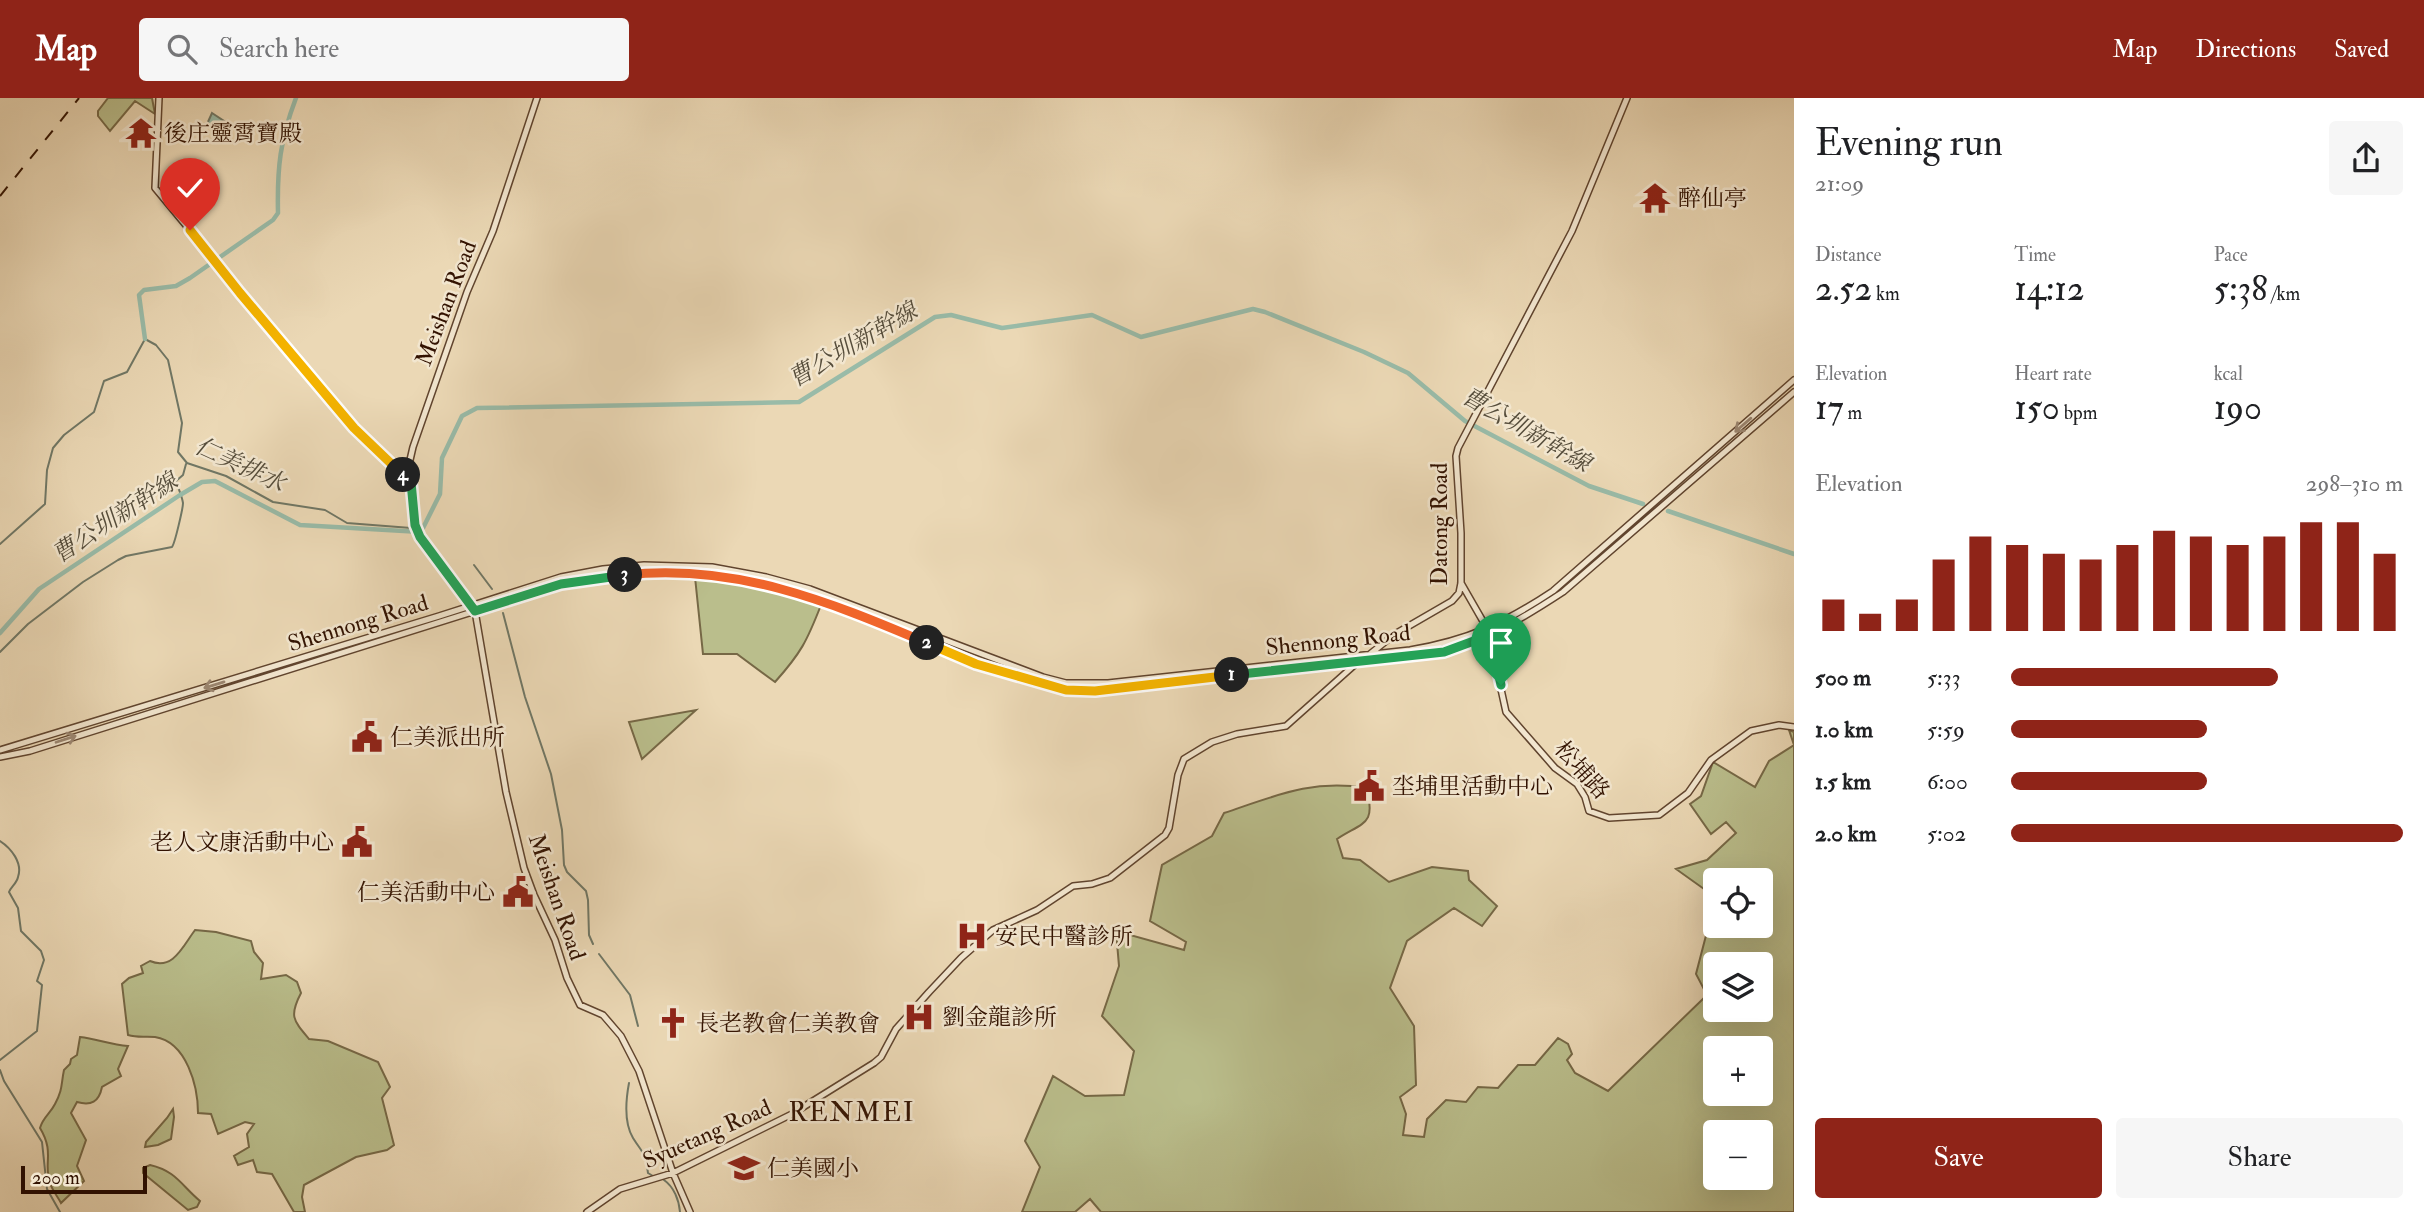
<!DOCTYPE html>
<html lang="en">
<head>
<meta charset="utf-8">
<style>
  :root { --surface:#fff; --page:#f6f6f6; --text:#202124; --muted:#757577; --accent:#8f2418 }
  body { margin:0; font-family:"IM FELL Double Pica","Noto Serif TC",serif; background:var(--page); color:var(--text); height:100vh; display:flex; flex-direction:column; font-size:26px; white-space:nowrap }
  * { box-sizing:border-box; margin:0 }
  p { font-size:23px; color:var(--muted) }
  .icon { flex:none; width:38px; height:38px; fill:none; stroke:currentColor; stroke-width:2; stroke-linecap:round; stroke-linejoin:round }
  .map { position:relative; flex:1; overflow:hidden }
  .drawer { display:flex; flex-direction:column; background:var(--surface); width:630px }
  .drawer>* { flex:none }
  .controls { position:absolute; left:1703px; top:770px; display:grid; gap:14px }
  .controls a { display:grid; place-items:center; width:70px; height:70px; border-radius:7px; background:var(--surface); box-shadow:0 7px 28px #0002; font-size:35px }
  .scale { position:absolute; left:21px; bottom:18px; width:126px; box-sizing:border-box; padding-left:7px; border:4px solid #321201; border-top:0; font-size:19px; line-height:24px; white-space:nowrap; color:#321201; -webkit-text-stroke:5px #f2e6cf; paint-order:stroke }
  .pin { position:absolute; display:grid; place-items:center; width:60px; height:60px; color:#fff; margin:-72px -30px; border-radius:50% 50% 50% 0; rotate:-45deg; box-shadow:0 0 7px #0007 }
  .pin .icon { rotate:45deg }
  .km { position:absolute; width:35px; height:35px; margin:-18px; border-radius:50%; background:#222; color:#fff; font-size:19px; line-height:35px; text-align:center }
  .round { display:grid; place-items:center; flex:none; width:74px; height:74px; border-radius:7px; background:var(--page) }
  .summary { display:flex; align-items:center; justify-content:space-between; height:119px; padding:0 21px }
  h1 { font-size:38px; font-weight:600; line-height:52px }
  .metrics { display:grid; grid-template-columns:repeat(3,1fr); gap:10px; height:119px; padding:7px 21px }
  .metrics div { display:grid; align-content:center }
  .metrics b { font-size:35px; font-weight:600 }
  .metrics small { font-size:19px; font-weight:400 }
  .metrics p { font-size:19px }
  .chart { height:196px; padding:14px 21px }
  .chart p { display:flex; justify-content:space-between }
  .chart svg { width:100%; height:126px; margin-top:7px; stroke:var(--accent); stroke-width:6 }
  .cta { display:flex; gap:14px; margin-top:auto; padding:14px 21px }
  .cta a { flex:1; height:80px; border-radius:7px; background:var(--accent); color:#fff; font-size:28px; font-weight:600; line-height:80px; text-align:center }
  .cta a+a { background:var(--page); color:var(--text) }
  ul { padding:0 21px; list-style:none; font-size:23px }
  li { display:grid; grid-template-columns:112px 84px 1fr; align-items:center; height:52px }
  li i { height:18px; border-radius:9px; background:var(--accent) }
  header { display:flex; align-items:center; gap:42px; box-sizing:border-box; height:98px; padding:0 35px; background:var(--accent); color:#fff }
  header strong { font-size:33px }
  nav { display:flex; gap:38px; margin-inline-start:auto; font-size:24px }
  .search { width:490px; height:63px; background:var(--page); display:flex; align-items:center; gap:18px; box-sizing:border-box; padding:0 24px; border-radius:7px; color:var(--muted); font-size:26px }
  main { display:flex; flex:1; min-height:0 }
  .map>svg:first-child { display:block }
</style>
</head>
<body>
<header>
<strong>Map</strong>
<div class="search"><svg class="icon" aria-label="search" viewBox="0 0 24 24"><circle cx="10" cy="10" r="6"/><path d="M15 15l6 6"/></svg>Search here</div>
<nav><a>Map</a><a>Directions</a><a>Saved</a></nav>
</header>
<main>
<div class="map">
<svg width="1794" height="1114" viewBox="0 0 1794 1114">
  <rect width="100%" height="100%" fill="#ebd8b5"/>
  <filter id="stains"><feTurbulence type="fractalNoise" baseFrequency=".00286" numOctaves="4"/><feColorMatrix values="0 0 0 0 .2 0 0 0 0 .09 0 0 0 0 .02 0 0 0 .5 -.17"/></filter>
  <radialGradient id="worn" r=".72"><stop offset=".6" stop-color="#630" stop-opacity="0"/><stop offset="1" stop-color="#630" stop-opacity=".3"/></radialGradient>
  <path fill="#babe8c" stroke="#766846" stroke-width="2" fill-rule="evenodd" d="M108,0H152L155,16L135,3L110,33L98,18V13Z
    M695,479L756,487L821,507C807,543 801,555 775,584L737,556H703Z
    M696,612L642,661L629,624Z
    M1789,632L1794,634V1114H1101L1090,1101L1075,1114H1022L1040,1069L1025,1043L1053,978L1085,998L1124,997L1134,953L1102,918L1119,868L1116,833L1184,852L1186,844L1150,823L1162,767L1212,738L1224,715C1275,698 1312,681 1366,690C1377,727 1363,724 1337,741L1343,760L1360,762L1389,784L1432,769L1468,773L1469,782L1497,808L1482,828L1454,810L1407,843L1390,890L1414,928L1416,987L1400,999L1406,1016L1403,1037L1424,1039L1427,1021L1446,1002L1466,1004L1478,989L1498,990L1518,967H1535L1558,940L1568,946L1572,956L1567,962L1575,975L1608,993L1707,897L1696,876L1709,826L1715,820V828H1760V782H1715V788L1704,791L1676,771L1707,762L1736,735L1726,724L1711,736L1690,706L1701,698L1713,664L1755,689L1769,663L1794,647ZM1715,866H1760V912H1715ZM1715,950H1760V996H1715ZM1715,1034H1760V1080H1715Z
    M195,832L216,834L251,843L254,854L263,865L261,881L286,877L297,884L301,895C289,918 293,922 309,941L328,943L378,964L390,989L382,1000L394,1047L387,1052L356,1059L304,1087L302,1099L305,1114H294L272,1076L257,1074L253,1062L238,1067L234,1058L249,1049L247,1036L254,1026L245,1024L218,1036L211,1016L198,1015C198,989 187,944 155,939C145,938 138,940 128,937L122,886L129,880L143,875L141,868L150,863C173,873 183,848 195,832Z
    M80,939C97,941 111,947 128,948L118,971L121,978L102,989C99,1004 91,1008 77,1004L71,1015L86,1042L77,1068L84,1083L61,1105C58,1099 52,1092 50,1085C43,1065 55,1055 40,1030C43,1019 50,1016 55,1006C63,991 61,986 64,972L70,966L71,961L77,957Z
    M173,1011L174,1019L171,1041L158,1047L145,1049L146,1044L167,1020Z
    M150,1067C176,1073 181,1087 200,1103L197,1109L188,1112L143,1075V1070Z"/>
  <path fill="#99bba8" stroke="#707765" stroke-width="2" d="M212,15L230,27L225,39L207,26Z"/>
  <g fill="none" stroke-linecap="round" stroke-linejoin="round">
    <path stroke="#707765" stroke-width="2" d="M0,446L45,406L47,372L53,350L64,337L94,314L104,283L127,274L145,241L156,247L168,262L182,325L178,354L187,365L226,378L273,404L325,412L347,425L411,430
      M474,467L492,491
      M503,515L525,599L551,676L562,732L564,767L567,774L586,793L588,802L589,837L593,846
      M0,554L28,526L83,484L118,462L126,458L172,449C175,445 183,410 183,405C182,398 178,390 176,383L183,377L186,366
      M0,743C11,750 23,765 18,779C17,785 11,789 9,794L18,810L21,833L41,853L44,862L37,883L42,887L37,933L0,962
      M599,856L630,897L638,928
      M0,972L4,983L42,1044L47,1091L60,1114
      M629,985C626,1001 624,1025 633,1040C643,1056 645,1053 648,1075L653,1078
      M664,1082C674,1089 679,1102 680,1114"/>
    <path stroke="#99bba8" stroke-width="4.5" d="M145,241L139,197L144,192L176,188L190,180L273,122L278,115C277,70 280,42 296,0
      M1668,413L1794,456
      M0,535L39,491L180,397L202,384L215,383L300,427L421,434L440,396L442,360L462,318L477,310L799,304L935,219L951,217L1002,230L1092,217L1141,239L1253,211L1265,214L1364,254L1408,275L1465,323L1589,388L1643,406"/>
    <defs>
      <path id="minor" d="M159,0L155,90L354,330L411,384
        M537,0L493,133L467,194L413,349L410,362L415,427L424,446L475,513L506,694L524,770L534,797L555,842L567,880L580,907L603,917L621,938L639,973L673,1075L690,1114
        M1461,485L1488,532L1506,614L1555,670L1577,686L1585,699L1589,713L1609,720L1659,717L1688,695L1711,662L1751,633L1779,627L1794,629
        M1370,556L1395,536L1452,503L1459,495L1461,485V435L1456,358L1458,350L1572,133L1627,0
        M0,652L439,518L561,479L603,471L644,467L712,469L766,479L810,491L1043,579L1066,585H1108L1410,552C1469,542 1505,525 1553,493L1794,282
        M0,659L30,653L561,486C589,482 617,476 645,475C722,471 793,490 863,518C929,545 1024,595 1095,593L1444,554C1488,541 1525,519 1563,494L1794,294
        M587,1114L620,1091L673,1075L792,1016L874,965L881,959L896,931L929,894L961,860L993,832L1037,812L1073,788L1092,786L1110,780L1165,737L1169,730L1178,677L1184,661L1212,644L1237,636L1286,628L1359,563"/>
    </defs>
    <use href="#minor" stroke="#60442e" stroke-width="8"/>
    <use href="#minor" stroke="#f2e6cf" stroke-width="5"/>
    <path stroke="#321201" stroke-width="2" stroke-dasharray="12 12" stroke-linecap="butt" d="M0,98L79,0"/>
  </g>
  <defs><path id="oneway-shaft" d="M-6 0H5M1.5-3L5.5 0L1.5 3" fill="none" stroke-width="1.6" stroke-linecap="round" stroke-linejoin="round" transform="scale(1.75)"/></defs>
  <g stroke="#9c8772">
    <use href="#oneway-shaft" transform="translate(1743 327) rotate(139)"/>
    <use href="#oneway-shaft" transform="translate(214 587) rotate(163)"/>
    <use href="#oneway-shaft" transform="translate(66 641) rotate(-18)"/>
  </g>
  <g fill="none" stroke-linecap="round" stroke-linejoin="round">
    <defs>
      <path id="split-1" d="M1232,577L1444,554L1490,537L1501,587"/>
      <path id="split-2" d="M927,545L976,566L1066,592L1095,593L1232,577"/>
      <path id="split-3" d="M625,477C735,465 828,503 927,545"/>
      <path id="split-4" d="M403,377L411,384L415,427L420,439L475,513L561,486L625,477"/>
      <path id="split-5" d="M190,132L240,195L354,330L403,377"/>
    </defs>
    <use href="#split-1" stroke="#fff" stroke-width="14"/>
    <use href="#split-2" stroke="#fff" stroke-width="14"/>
    <use href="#split-3" stroke="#fff" stroke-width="14"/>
    <use href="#split-4" stroke="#fff" stroke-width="14"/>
    <use href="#split-5" stroke="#fff" stroke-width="14"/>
    <use href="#split-1" stroke="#22a559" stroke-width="9"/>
    <use href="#split-2" stroke="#f5b400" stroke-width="9"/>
    <use href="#split-3" stroke="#f0652b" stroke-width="9"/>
    <use href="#split-4" stroke="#22a559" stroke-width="9"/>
    <use href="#split-5" stroke="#f5b400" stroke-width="9"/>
  </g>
  <defs>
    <symbol id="temple-bare" viewBox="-9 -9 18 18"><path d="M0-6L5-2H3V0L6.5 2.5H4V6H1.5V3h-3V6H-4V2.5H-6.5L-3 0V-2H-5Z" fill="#8f2418" stroke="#f2e6cf" stroke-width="2.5" paint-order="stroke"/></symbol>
    <symbol id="civic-bare" viewBox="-9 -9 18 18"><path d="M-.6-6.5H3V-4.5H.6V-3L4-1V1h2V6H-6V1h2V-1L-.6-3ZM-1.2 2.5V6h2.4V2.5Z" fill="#8f2418" stroke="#f2e6cf" stroke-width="2.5" paint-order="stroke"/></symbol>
    <symbol id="hospital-bare" viewBox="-9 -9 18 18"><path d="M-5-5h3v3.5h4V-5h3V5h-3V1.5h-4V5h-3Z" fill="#8f2418" stroke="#f2e6cf" stroke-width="2.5" paint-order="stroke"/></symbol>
    <symbol id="church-bare" viewBox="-9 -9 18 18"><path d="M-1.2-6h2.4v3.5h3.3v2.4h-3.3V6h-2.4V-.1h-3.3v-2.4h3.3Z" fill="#8f2418" stroke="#f2e6cf" stroke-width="2.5" paint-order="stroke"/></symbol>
    <symbol id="school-bare" viewBox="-9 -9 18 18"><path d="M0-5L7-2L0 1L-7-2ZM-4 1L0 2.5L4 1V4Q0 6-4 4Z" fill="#8f2418" stroke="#f2e6cf" stroke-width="2.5" paint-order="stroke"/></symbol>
  </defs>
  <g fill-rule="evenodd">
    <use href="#temple-bare" x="119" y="13" width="44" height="44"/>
    <use href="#temple-bare" x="1633" y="78" width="44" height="44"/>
    <use href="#civic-bare" x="345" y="617" width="44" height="44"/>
    <use href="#civic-bare" x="1347" y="666" width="44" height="44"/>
    <use href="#civic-bare" x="335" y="722" width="44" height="44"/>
    <use href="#civic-bare" x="496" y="772" width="44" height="44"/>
    <use href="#hospital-bare" x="950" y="816" width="44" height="44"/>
    <use href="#hospital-bare" x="897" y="897" width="44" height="44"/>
    <use href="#church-bare" x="651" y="903" width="44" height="44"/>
    <use href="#school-bare" x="722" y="1048" width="44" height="44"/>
  </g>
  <g text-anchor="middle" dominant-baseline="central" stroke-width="5" stroke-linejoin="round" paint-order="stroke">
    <g font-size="23" fill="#321201" stroke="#f2e6cf" text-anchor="start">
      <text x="164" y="35">後庄靈霄寶殿</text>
      <text x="1678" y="100">醉仙亭</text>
      <text x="390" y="639">仁美派出所</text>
      <text x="1392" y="688">坔埔里活動中心</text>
      <text x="334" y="744" text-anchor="end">老人文康活動中心</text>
      <text x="495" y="794" text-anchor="end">仁美活動中心</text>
      <text x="995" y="838">安民中醫診所</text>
      <text x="942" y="919">劉金龍診所</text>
      <text x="696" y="925">長老教會仁美教會</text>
      <text x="767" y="1070">仁美國小</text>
    </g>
    <g font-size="23" fill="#321201" stroke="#f2e6cf">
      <text transform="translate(446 205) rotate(-69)">Meishan Road</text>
      <text transform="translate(1439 426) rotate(-90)">Datong Road</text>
      <text transform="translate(358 525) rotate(-17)">Shennong Road</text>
      <text transform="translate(1338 542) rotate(-6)">Shennong Road</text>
      <text transform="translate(1582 672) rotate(48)">松埔路</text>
      <text transform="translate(557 799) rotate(71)">Meishan Road</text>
      <text transform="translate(707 1036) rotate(-24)">Syuetang Road</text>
    </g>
    <g font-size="24" font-style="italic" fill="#564d3b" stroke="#f2e6cf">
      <text transform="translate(853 247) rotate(-30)">曹公圳新幹線</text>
      <text transform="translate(1526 332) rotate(30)">曹公圳新幹線</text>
      <text transform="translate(240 367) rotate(25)">仁美排水</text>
      <text transform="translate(115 420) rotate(-33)">曹公圳新幹線</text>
    </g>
    <g font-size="26" letter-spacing="2" fill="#321201" stroke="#f2e6cf">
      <text x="852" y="1015">RENMEI</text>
    </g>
  </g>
  <rect width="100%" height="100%" filter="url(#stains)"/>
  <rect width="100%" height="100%" fill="url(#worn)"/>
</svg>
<div class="controls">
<a><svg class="icon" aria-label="locate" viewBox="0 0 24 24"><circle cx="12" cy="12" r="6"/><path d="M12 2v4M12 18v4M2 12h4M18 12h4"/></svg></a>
<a><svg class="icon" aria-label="layers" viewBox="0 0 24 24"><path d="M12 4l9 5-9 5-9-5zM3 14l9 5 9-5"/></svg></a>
<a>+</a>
<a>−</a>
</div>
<div class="scale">200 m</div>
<div class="pin" style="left:1501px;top:587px;background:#1e9e55"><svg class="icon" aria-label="arrive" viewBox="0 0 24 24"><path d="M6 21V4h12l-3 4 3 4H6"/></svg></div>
<div class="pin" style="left:190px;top:132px;background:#d93025"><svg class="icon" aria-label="check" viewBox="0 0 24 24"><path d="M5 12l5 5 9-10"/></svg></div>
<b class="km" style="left:1232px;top:577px">1</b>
<b class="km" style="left:927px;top:545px">2</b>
<b class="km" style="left:625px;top:477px">3</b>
<b class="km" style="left:403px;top:377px">4</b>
</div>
<section class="drawer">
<div class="summary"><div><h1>Evening run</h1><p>21:09</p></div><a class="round"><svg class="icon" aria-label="share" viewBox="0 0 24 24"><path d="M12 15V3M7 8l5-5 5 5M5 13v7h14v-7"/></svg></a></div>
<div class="metrics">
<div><p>Distance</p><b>2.52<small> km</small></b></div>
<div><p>Time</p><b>14:12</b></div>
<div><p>Pace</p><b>5:38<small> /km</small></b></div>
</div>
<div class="metrics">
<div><p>Elevation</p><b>17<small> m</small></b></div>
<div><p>Heart rate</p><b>150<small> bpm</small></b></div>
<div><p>kcal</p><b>190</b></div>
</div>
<div class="chart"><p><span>Elevation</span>298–310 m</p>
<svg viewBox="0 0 160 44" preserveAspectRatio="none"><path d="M5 44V33M15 44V38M25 44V33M35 44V19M45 44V11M55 44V14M65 44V17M75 44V19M85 44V14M95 44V9M105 44V11M115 44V14M125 44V11M135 44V6M145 44V6M155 44V17"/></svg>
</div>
<ul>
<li><b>500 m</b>5:33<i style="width:68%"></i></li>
<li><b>1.0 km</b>5:59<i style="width:50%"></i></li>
<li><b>1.5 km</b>6:00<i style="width:50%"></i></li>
<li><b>2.0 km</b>5:02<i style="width:100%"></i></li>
</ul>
<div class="cta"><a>Save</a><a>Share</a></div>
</section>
</main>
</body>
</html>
